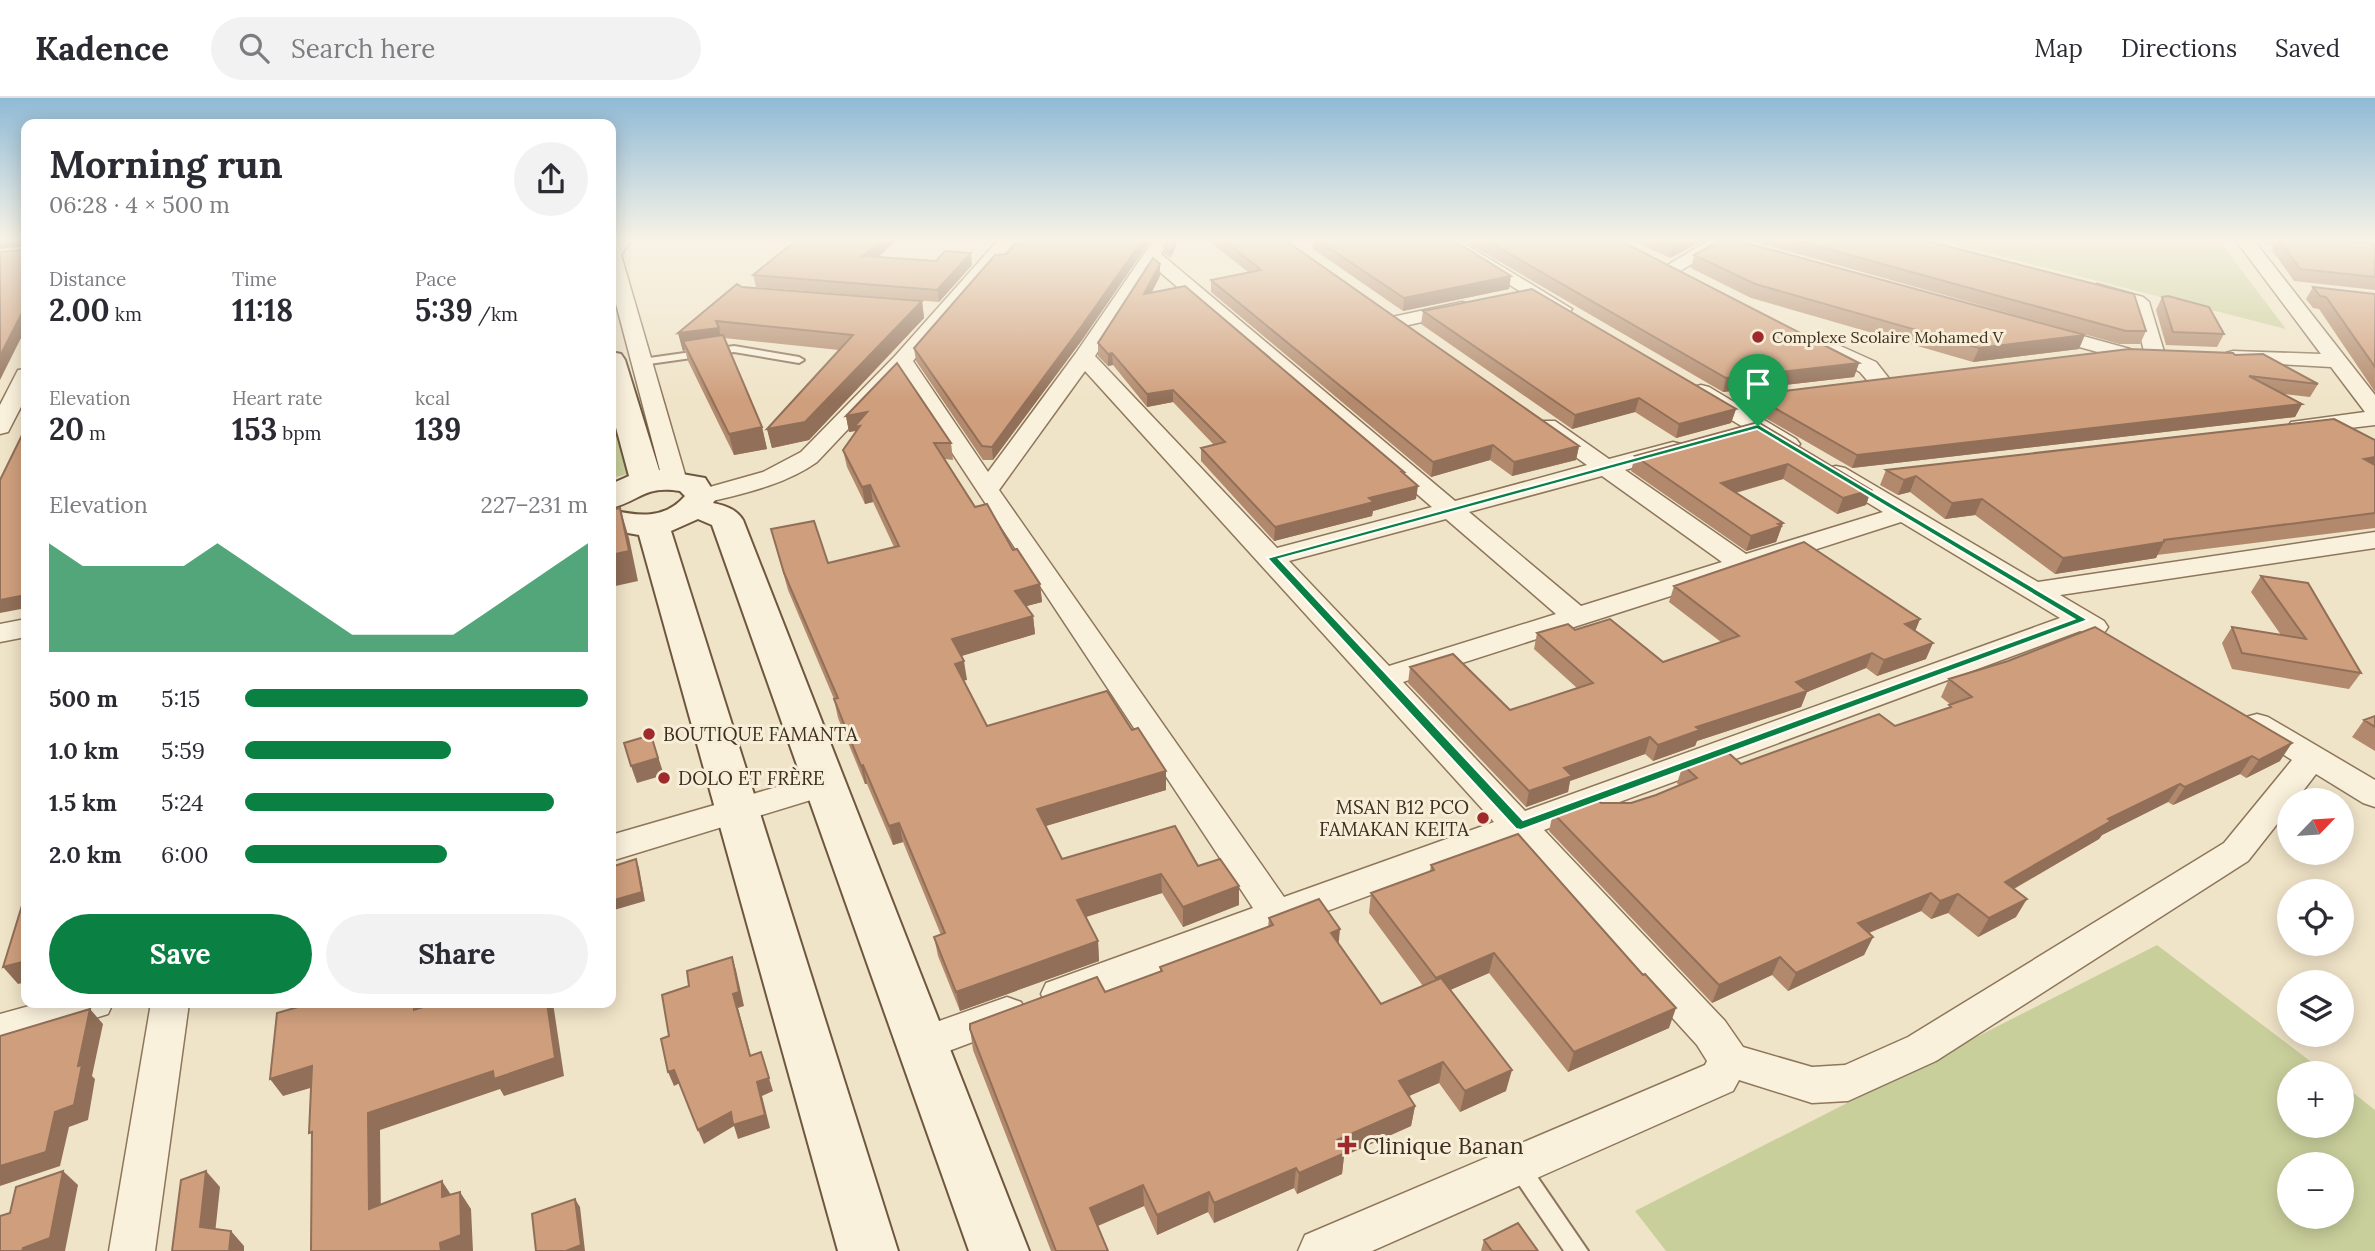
<!DOCTYPE html>
<html lang="en">
<head>
<meta charset="utf-8">
<style>
  :root { --surface:#fff; --page:#f2f2f3; --text:#2b2b33; --muted:#7c7c81; --line:#e1e1e2; --accent:#0b8043 }
  body { margin:0; font-family:Lora,serif; background:var(--page); color:var(--text); height:100vh; display:flex; flex-direction:column; font-size:26px; white-space:nowrap }
  * { box-sizing:border-box; margin:0 }
  p { font-size:23px; color:var(--muted) }
  .icon { flex:none; width:38px; height:38px; fill:none; stroke:currentColor; stroke-width:2; stroke-linecap:round; stroke-linejoin:round }
  .map { position:relative; flex:1; overflow:hidden }
  .details { position:absolute; left:21px; top:21px; width:595px; height:889px; display:flex; flex-direction:column; background:var(--surface); border-radius:14px; box-shadow:0 4px 18px #0003 }
  .details>* { flex:none }
  .needle { width:46px; rotate:65deg }
  .controls { position:absolute; left:2277px; top:690px; display:grid; gap:14px }
  .controls a { display:grid; place-items:center; width:77px; height:77px; border-radius:50%; background:var(--surface); box-shadow:0 4px 18px #0003; font-size:35px }
  .pin { position:absolute; display:grid; place-items:center; width:60px; height:60px; color:#fff; margin:-72px -30px; border-radius:50% 50% 50% 0; rotate:-45deg; box-shadow:0 0 7px #0007 }
  .pin .icon { rotate:45deg }
  .round { display:grid; place-items:center; flex:none; width:74px; height:74px; border-radius:37px; background:var(--page) }
  .headline { display:flex; align-items:center; justify-content:space-between; height:119px; padding:0 28px }
  h1 { font-size:38px; font-weight:800; line-height:52px }
  .stats { display:grid; grid-template-columns:repeat(3,1fr); gap:10px; height:119px; padding:7px 28px }
  .stats div { display:grid; align-content:center }
  .stats b { font-size:30px; font-weight:800 }
  .stats small { font-size:19px; font-weight:400 }
  .stats p { font-size:19px }
  .chart { height:196px; padding:14px 28px }
  .chart p { display:flex; justify-content:space-between }
  .chart svg { width:100%; height:126px; margin-top:7px; fill:var(--accent); opacity:.7 }
  .button { display:flex; gap:14px; margin-top:auto; padding:14px 28px }
  .button a { flex:1; height:80px; border-radius:42px; background:var(--accent); color:#fff; font-size:28px; font-weight:800; line-height:80px; text-align:center }
  .button a+a { background:var(--page); color:var(--text) }
  ul { padding:0 28px; list-style:none; font-size:23px }
  li { display:grid; grid-template-columns:112px 84px 1fr; align-items:center; height:52px }
  li i { height:18px; border-radius:9px; background:var(--accent) }
  header { display:flex; align-items:center; gap:42px; box-sizing:border-box; height:98px; padding:0 35px; background:var(--surface); border-bottom:2px solid var(--line) }
  header strong { font-size:33px }
  nav { display:flex; gap:38px; margin-inline-start:auto; font-size:24px }
  .search { width:490px; height:63px; background:var(--page); display:flex; align-items:center; gap:18px; box-sizing:border-box; padding:0 24px; border-radius:38px; color:var(--muted); font-size:26px }
  .map>svg:first-child { display:block }
</style>
</head>
<body>
<header>
<strong>Kadence</strong>
<div class="search"><svg class="icon" aria-label="search" viewBox="0 0 24 24"><circle cx="10" cy="10" r="6"/><path d="M15 15l6 6"/></svg>Search here</div>
<nav><a>Map</a><a>Directions</a><a>Saved</a></nav>
</header>
<div class="map">
<svg width="2375" height="1153" viewBox="0 0 2375 1153">
  <rect width="100%" height="100%" fill="#f0e4c8"/>
  <path fill="#c9cf9b" fill-rule="evenodd" d="M1929,140H2217L2286,231Z
    M611,298L632,375L611,380Z
    M2157,847L2326,975H2289V1027H2342V986L2375,1012V1153H1666L1635,1113ZM2289,1066H2342V1118H2289Z"/>
  <g fill="none" stroke-linecap="round" stroke-linejoin="round">
    <defs>
      <path id="lane" d="M734,248L799,259L804,262L799,265L734,254L642,267L637,264L642,261Z
        M1518,1059L1525,1061L1588,1153H1564L1511,1075L1508,1068L1511,1061Z"/>
      <path id="street" d="M615,140H633L621,157L686,380L683,385L674,387L665,385L662,380L611,187V146Z
        M1000,140H1018L913,263L988,374L1076,255L1155,140H1171L1161,156L1455,403L1587,367L1539,333L1536,328L1539,323H1555L1609,361L1673,344L1681,346L1685,351L1681,356L1625,372L1746,456L1883,414L1827,380L1824,375L1827,370L1836,368L1845,370L2038,484L2375,434V450L2060,497L2104,523L2108,529L2104,535L2094,538L2080,533L1544,732L1725,923L1743,949L1812,969L1845,967L1908,939L2224,745L2292,662L2246,633L2241,626L2246,619L2257,616L2268,619L2375,682V709L2363,705L2316,676L2296,702H2289V711L2248,763L1936,963L1848,1003L1812,1005L1739,982L1733,993L1372,1153H1298L1305,1137L1705,967L1707,963L1697,947L1513,744L1074,907L1060,912L1046,907L1041,896L1046,885L1253,810L900,276L817,364C783,388 741,396 701,406L692,404L689,399L692,394L763,374L801,354L895,258ZM1153,168L1432,409L1277,450L1095,258ZM1085,273L1494,724L1284,799L999,392ZM1602,378L1722,464L1581,508L1469,414ZM1446,421L1556,516L1389,568L1289,463ZM1901,424L2060,520L1525,713L1403,584Z
        M1434,140H1455L1572,211L1569,215H1555Z
        M1713,140H1734L1677,175L1670,177L1661,171Z
        M2234,140H2252L2375,297V327L2299,336L2291,334L2288,329L2291,324L2365,314L2331,269L2226,263L2223,259L2226,255L2233,253L2321,256Z
        M2259,140H2315L2375,146V156L2268,145Z
        M2097,186L2143,199L2149,204L2165,257L2162,261H2148L2145,257L2133,210L2090,196L2087,192L2090,188Z
        M1462,204L1469,206L1472,210L1469,214L1399,229L1392,227L1389,223L1392,219Z
        M2043,227L2130,251L2133,255L2130,259L2123,261L2036,237L2033,233L2036,229Z
        M1816,237L1876,264L1891,283L1888,288H1872L1860,274L1809,247L1806,243L1809,239Z
        M26,271V299L8,334L0,336V307L18,272Z
        M1701,287L1709,289L1796,341L1800,346L1796,351H1780L1693,299L1690,294L1693,289Z
        M26,521V539L0,544V526Z
        M825,675L837,678L841,686L837,694L611,763V737Z
        M1007,899L1021,904L1027,915L1021,926L922,963L908,958L902,946L908,934Z
        M40,905H113L108,916L0,950V916Z
        M151,905H189L155,1153H109Z"/>
      <path id="secondary" d="M611,254L621,256L625,262L659,372L705,380L717,399L713,405C726,408 736,411 743,422L1029,1153H969L712,427L698,421L671,433L898,1153H838L639,437L611,432V412C638,418 664,422 685,398L680,393C644,387 640,403 611,410V386L629,378L611,311Z"/>
    </defs>
    <use href="#lane" stroke="#8d765c" stroke-width="4"/>
    <use href="#street" stroke="#8d765c" stroke-width="3"/>
    <use href="#secondary" stroke="#6f573f" stroke-width="4"/>
    <use href="#lane" fill="#faf1dc" fill-rule="evenodd"/>
    <use href="#street" fill="#faf1dc" fill-rule="evenodd"/>
    <use href="#secondary" fill="#faf1dc" fill-rule="evenodd"/>
  </g>
  <path fill="#b2896c" d="M899,140L878,159L972,167L939,204L756,189L753,177Z
    M1205,140H1282L1579,348L1576,362L1512,378L1490,362L1431,379L1211,194V182L1248,174Z
    M1314,140L1509,191L1403,213L1313,151Z
    M1459,140H1615L1859,265L1854,279L1723,294Z
    M1627,140H1708L1670,160Z
    M1741,140H1915L2146,233L2140,246H2119Z
    M2278,140L2303,143L2305,140L2375,146V192L2294,183L2272,152Z
    M2348,140H2375V144L2349,141Z
    M1148,146L1082,242L993,362H983L916,263L914,250L1007,156Z
    M1176,148L1170,160L1164,155V149Z
    M1694,157L2079,251L1973,264L1751,200L1691,170Z
    M1160,178L1152,194L1404,374V376L1416,401L1373,413L1372,418L1274,443L1201,363V350L1214,347L1173,304L1147,309L1113,267L1108,268L1098,258V245Z
    M742,189L922,203L924,220L809,342L772,350L767,331L839,252L724,240L762,329L767,351L734,357L688,263L685,252L683,253L678,235Z
    M2313,189L2375,196V294L2319,211L2313,210L2306,201Z
    M2162,199L2224,236L2217,249L2166,247L2156,212Z
    M1423,213L1736,311L1731,325L1676,340L1635,314L1572,331L1421,226Z
    M2235,257L2318,286L2310,299L2283,296L2302,306L2295,319L1852,370L1748,310L1752,297Z
    M846,318L951,345L953,362L945,361L975,409L1013,452L1040,486L1042,504L1026,508L1033,518L1035,536L961,558L967,582H963L987,628L1166,692L1046,728L1062,761L1198,768L1239,788V807L1183,829L1162,795L1086,819L1098,843L1099,863L960,913L938,858L934,839L941,837L903,744L893,747L867,686H865L838,620L834,601L788,492L771,431L828,465L894,449L873,404L865,406L847,369L843,352L855,335V333L849,334Z
    M1758,324L1871,392L1866,407L1837,416L1783,381L1736,395L1783,425L1776,444L1746,453L1631,373L1635,358Z
    M2375,342V430L2157,457L2156,460L2055,476L1975,417L1945,421L1910,394L1898,397L1880,387L1886,372Z
    M2261,478L2361,575L2349,591L2232,571L2222,545L2232,529L2281,537L2251,494Z
    M1674,488L1920,521L1915,533L1926,561L1877,578L1866,570L1807,594L1801,609L1697,643L1695,648L1653,663L1645,656L1570,683L1568,694L1526,709L1408,585L1410,569L1510,612L1577,590L1534,551L1537,535L1575,532L1663,564L1721,544L1669,504Z
    M1949,581L2280,663L2246,680L2240,676L2173,707L2168,704L2102,737L2099,741L2014,791L2016,819L1978,839L1948,815L1931,821L1921,813L1869,835L1873,839L1864,857L1788,893L1772,877L1712,905L1549,733L1553,715L1601,705H1631L1656,697L1679,688L1677,685L1683,667L1741,666L1895,628L1948,610L1951,607L1941,599Z
    M2375,618V653L2352,639L2364,622Z
    M1431,767L1669,930L1568,974L1489,875L1450,892L1506,993L1460,1014L1439,985L1409,998L1415,1008L1411,1028L1344,1058L1342,1076L1297,1096L1294,1090L1214,1125L1208,1114L1157,1137L1144,1108L1098,1128L1108,1153H1051L973,952L970,931L1105,894L1160,874V869L1268,829L1269,820L1338,845L1381,906L1423,888L1369,815L1371,795L1430,773Z
    M1484,1142L1538,1153H1481Z"/>
  <path fill="#916f58" d="M0,140H23L26,148L0,151Z
    M885,140H899L865,171L863,158Z
    M1144,140H1148V146L1082,242L993,362L992,349Z
    M1688,140H1708L1670,160L1673,148Z
    M1176,142V148L1170,160V154Z
    M971,155L972,167L939,204L937,192Z
    M1160,166V178L1145,207L1144,196Z
    M1511,178L1509,191L1403,213L1404,200Z
    M922,203L924,220L809,342L772,350L767,331Z
    M26,207V230L0,282V258Z
    M719,230L723,247L683,243L685,252L683,253L678,235Z
    M2085,237L2079,251L1973,264L1979,250Z
    M1112,255L1113,267L1108,268V256Z
    M1859,265L1854,279L1723,294L1726,280Z
    M1173,292V304L1147,309V296Z
    M1639,300L1635,314L1572,331L1575,317Z
    M2302,306L2295,319L1852,370L1857,357Z
    M1736,311L1731,325L1676,340L1679,326Z
    M867,314L857,346L855,333L849,334L846,318Z
    M762,329L767,351L734,357L729,336Z
    M1493,347L1490,362L1431,379L1433,364Z
    M1579,348L1576,362L1512,378L1514,364Z
    M2375,359V373L2364,361Z
    M1788,366L1783,381L1716,400L1721,385Z
    M1916,378L1910,394L1898,397L1904,382Z
    M870,387L873,404L865,406L862,389Z
    M1418,388L1416,401L1373,413L1372,418L1274,443L1275,429L1369,400Z
    M1871,392L1866,407L1837,416L1843,400Z
    M1982,401L1975,417L1945,421L1952,405Z
    M620,410L629,440L638,483L611,489V457Z
    M1783,425L1776,444L1746,453L1751,438Z
    M2164,444L2156,460L2055,476L2063,460Z
    M1040,486L1042,504L1016,511L1015,493Z
    M26,497V510L0,515V502Z
    M1033,518L1035,536L955,560L952,541Z
    M1920,521L1914,536L1905,526Z
    M1933,545L1926,561L1877,578L1884,562Z
    M1872,555L1866,570L1807,594L1801,609L1697,643L1695,648L1653,663L1658,647L1796,584Z
    M964,563L967,582L957,584L955,566Z
    M651,637L664,677L637,685L631,668Z
    M1650,639L1645,656L1570,683L1568,694L1526,709L1529,693L1564,670Z
    M2292,645L2280,663L2246,680L2259,662Z
    M2252,658L2240,676L2173,707L2185,689Z
    M863,667L867,686H865L861,668Z
    M1166,673V692L1039,730L1037,711Z
    M2180,686L2168,704L2102,737L2099,741L1994,802L2005,784L2108,721Z
    M611,694L616,722L611,723Z
    M899,725L903,744L893,747L889,728Z
    M636,761L639,770L645,803L614,812L611,803Z
    M1161,776L1162,795L1079,821L1077,802Z
    M1239,788V807L1183,829V809Z
    M1931,795L1921,813L1849,843L1858,825Z
    M1958,796L1948,815L1931,821L1940,803Z
    M2027,801L2016,819L1978,839L1989,820Z
    M1340,831L1338,852L1331,835Z
    M1873,839L1864,857L1788,893L1796,875Z
    M1098,843L1099,863L960,913L956,894Z
    M1494,855L1489,875L1432,900L1436,880Z
    M732,859L736,872L744,908L738,910L755,972L733,896Z
    M1780,859L1772,877L1712,905L1719,887Z
    M26,863V884L18,886L3,869Z
    M414,905H424L425,930L414,912Z
    M547,905H553L564,978L504,998L500,991L380,1032L381,1128L369,1111L368,1015Z
    M1676,910L1669,930L1568,974L1574,954Z
    M90,911L103,926L92,978L95,981L88,1022L69,1029L60,1068L0,1088V1068L78,968Z
    M761,954L773,993L762,998L770,1030L738,1041L734,1028L704,1046L698,1032L731,1014L757,984Z
    M1443,964L1439,985L1395,1004L1399,983Z
    M312,968L324,986L283,998L270,981Z
    M674,972L680,985L674,988L668,974Z
    M1512,972L1506,993L1460,1014L1465,993Z
    M1415,1008L1411,1028L1344,1058L1342,1076L1297,1096L1299,1075L1337,1042Z
    M1296,1070L1294,1090L1214,1125V1105Z
    M63,1073L78,1087L65,1153H22L23,1150Z
    M206,1073L220,1089L214,1145L200,1129Z
    M442,1083L453,1100L442,1099Z
    M1143,1087L1144,1108L1092,1130L1090,1110Z
    M460,1094L471,1111L473,1153H441L440,1145Z
    M1209,1094L1208,1114L1157,1137V1117Z
    M575,1101L580,1109L585,1153H566Z
    M231,1133L244,1148V1153H229Z"/>
  <path fill="#cf9f7d" stroke="#916f58" stroke-width="2" d="M22,140H26V207L0,258V154L22,152Z
    M799,140H885L863,158L936,163L945,153L971,155L937,192L753,177Z
    M1030,140H1144L1081,229L992,349L982,348L914,250L995,157L1007,156L1016,145L1025,146Z
    M1221,140H1282L1579,348L1514,364L1493,347L1433,364L1211,182L1261,172Z
    M1314,140H1450L1511,178L1404,200Z
    M1482,140H1615L1859,265L1726,280Z
    M1655,140H1688L1673,148Z
    M1725,140H1728L2085,237L1979,250L1755,186L1694,157Z
    M1788,140H1915L2134,196L2146,233H2126Z
    M2278,140L2309,144L2305,140L2375,146V179L2300,171Z
    M1169,141L1176,142L1170,154L1164,149Z
    M1153,160L1160,166L1144,196L1185,188L1404,374H1402L1418,388L1369,400L1374,404L1275,429L1201,350L1225,344L1173,292L1147,296L1112,255L1108,256L1098,245Z
    M737,186L742,189L922,203L805,324L767,331L853,237L716,223L719,230L678,235Z
    M2313,189L2375,196V269L2326,199L2320,198Z
    M1532,191L1736,311L1679,326L1639,300L1575,317L1423,213Z
    M2168,198L2209,209L2224,236L2173,234L2162,199Z
    M723,237L762,329L729,336L683,243Z
    M2129,251L2233,255L2235,257L2263,256L2318,286L2249,278L2302,306L1857,357L1752,297Z
    M897,265L951,345H934L975,409L987,406L1013,452L1017,451L1040,486L1015,493L1033,518L952,541L964,563L955,566L987,628L1107,593L1132,632L1138,630L1166,673L1037,711L1062,761L1175,728L1198,768L1220,761L1239,788L1183,809L1161,776L1077,802L1098,843L956,894L934,839L945,835L899,725L889,728L863,667L861,668L834,601L838,600L784,475L771,431L814,423L828,465L899,448L870,387L862,389L843,352L860,328L854,329L867,314L846,318Z
    M2334,321L2375,342V359L2364,361L2375,367V415L2164,442V444L2063,460L1982,401L1952,405L1916,378L1904,382L1886,372Z
    M1758,324L1871,392L1843,400L1788,366L1721,385L1783,425L1778,426L1781,428L1751,438L1635,358Z
    M26,329V497L0,502V382Z
    M620,410L629,453L611,457V412Z
    M1804,444L1920,521L1905,526L1933,545L1884,562L1872,555L1796,584L1807,593L1696,629L1700,632L1658,647L1650,639L1564,670L1572,678L1529,693L1410,569L1453,556L1510,612L1593,585L1537,535L1568,526L1575,532L1610,521L1663,564L1739,538L1674,488Z
    M2261,478L2308,485L2361,575L2242,555L2232,529L2306,541Z
    M2095,529L2292,645L2259,662L2252,658L2185,689L2180,686L2108,721L2111,723L2005,784L2027,801L1989,820L1958,796L1940,803L1931,795L1858,825L1873,839L1796,875L1780,859L1719,887L1553,715L1595,699L1601,705H1631L1656,697L1697,680L1683,667L1725,652L1741,666L1879,616L1895,628L1951,609L1949,607L1972,599L1949,581L2008,563Z
    M2375,618V629L2364,622Z
    M651,637L658,660L631,668L624,645Z
    M1518,736L1643,877L1645,876L1676,910L1574,954L1494,855L1436,880L1371,795L1434,772L1431,767Z
    M636,761L642,794L611,803V769Z
    M24,801H26V863L3,869Z
    M1319,801L1340,831L1331,835L1381,906L1441,880L1512,972L1465,993L1443,964L1399,983L1415,1008L1337,1042L1345,1055L1299,1075L1296,1070L1214,1105L1209,1094L1157,1117L1143,1087L1090,1110L1108,1153H1056L970,931V926L1097,879L1105,894L1162,873L1160,869L1273,827L1269,820Z
    M732,859L739,894L733,896L750,958L761,954L769,980L757,984L765,1017L733,1027L731,1014L698,1032L674,972L668,974L661,941L669,938L662,897L689,888L687,873Z
    M312,905H414V912L436,905H547L555,960L494,981L493,973L368,1015L369,1111L442,1083V1099L460,1094L461,1137L440,1145L441,1153H311L312,1034L309,1035L312,968L270,981L277,915Z
    M90,911L78,968L82,967L74,1007L55,1014L46,1054L0,1068V938Z
    M63,1073L50,1140L23,1150L22,1153H0V1118L10,1115L16,1089Z
    M206,1073L200,1129L231,1133L229,1153H172L181,1082Z
    M575,1101L581,1147L566,1153H536L532,1116Z
    M1518,1125L1538,1153H1492L1484,1142Z"/>
  <linearGradient id="sky" x2="0" y2="1"><stop stop-color="#8fbad6"/><stop offset="0.47" stop-color="#f8f3e6"/><stop offset="1" stop-color="#f8f3e6" stop-opacity="0"/></linearGradient>
  <rect width="2375" height="301" fill="url(#sky)"/>
  <path fill="#0b8043" stroke="#fff" stroke-width="2" fill-rule="evenodd" d="M1758,326L2088,522L1521,732L1516,731L1267,460ZM1757,331L2074,521L1523,722L1279,461Z"/>
  <g fill="#9e2a2b" stroke="#f7eed8" stroke-width="2.5">
    <circle cx="1758" cy="239" r="7"/>
    <circle cx="649" cy="636" r="7"/>
    <circle cx="664" cy="680" r="7"/>
    <circle cx="1483" cy="720" r="7"/>
    <path d="M1343.5 1036.5h7v7h7v7h-7v7h-7v-7h-7v-7h7z"/>
  </g>
  <g text-anchor="middle" dominant-baseline="central" stroke-width="6" stroke-linejoin="round" paint-order="stroke">
    <g font-size="16" fill="#3d2e20" stroke="#f7eed8" text-anchor="start">
      <text x="1772" y="239">Complexe Scolaire Mohamed V</text>
    </g>
    <g font-size="19" fill="#3d2e20" stroke="#f7eed8" text-anchor="start">
      <text x="663" y="636">BOUTIQUE FAMANTA</text>
      <text x="678" y="680">DOLO ET FRÈRE</text>
      <text x="1469" y="709" text-anchor="end">MSAN B12 PCO<tspan x="1469" dy="22">FAMAKAN KEITA</tspan></text>
    </g>
    <g font-size="23" fill="#3d2e20" stroke="#f7eed8" text-anchor="start">
      <text x="1363" y="1047">Clinique Banan</text>
    </g>
  </g>
</svg>
<div class="controls">
<a><svg class="needle" viewBox="-14 -14 28 28"><path d="M0-13l5 13h-10z" fill="#e53935"/><path d="M0 13l5-13h-10z" fill="#7c7c81"/></svg></a>
<a><svg class="icon" aria-label="locate" viewBox="0 0 24 24"><circle cx="12" cy="12" r="6"/><path d="M12 2v4M12 18v4M2 12h4M18 12h4"/></svg></a>
<a><svg class="icon" aria-label="layers" viewBox="0 0 24 24"><path d="M12 4l9 5-9 5-9-5zM3 14l9 5 9-5"/></svg></a>
<a>+</a>
<a>−</a>
</div>
<div class="pin" style="left:1758px;top:328px;background:#1e9e55"><svg class="icon" aria-label="arrive" viewBox="0 0 24 24"><path d="M6 21V4h12l-3 4 3 4H6"/></svg></div>
<section class="details">
<div class="headline"><div><h1>Morning run</h1><p>06:28 · 4 × 500 m</p></div><a class="round"><svg class="icon" aria-label="share" viewBox="0 0 24 24"><path d="M12 15V3M7 8l5-5 5 5M5 13v7h14v-7"/></svg></a></div>
<div class="stats">
<div><p>Distance</p><b>2.00<small> km</small></b></div>
<div><p>Time</p><b>11:18</b></div>
<div><p>Pace</p><b>5:39<small> /km</small></b></div>
</div>
<div class="stats">
<div><p>Elevation</p><b>20<small> m</small></b></div>
<div><p>Heart rate</p><b>153<small> bpm</small></b></div>
<div><p>kcal</p><b>139</b></div>
</div>
<div class="chart"><p><span>Elevation</span>227–231 m</p>
<svg viewBox="0 0 160 44" preserveAspectRatio="none"><path d="M0 44V6L10 14L20 14L30 14L40 14L50 6L60 14L70 22L80 30L90 38L100 38L110 38L120 38L130 30L140 22L150 14L160 6V44z"/></svg>
</div>
<ul>
<li><b>500 m</b>5:15<i style="width:100%"></i></li>
<li><b>1.0 km</b>5:59<i style="width:60%"></i></li>
<li><b>1.5 km</b>5:24<i style="width:90%"></i></li>
<li><b>2.0 km</b>6:00<i style="width:59%"></i></li>
</ul>
<div class="button"><a>Save</a><a>Share</a></div>
</section>
</div>
</body>
</html>
